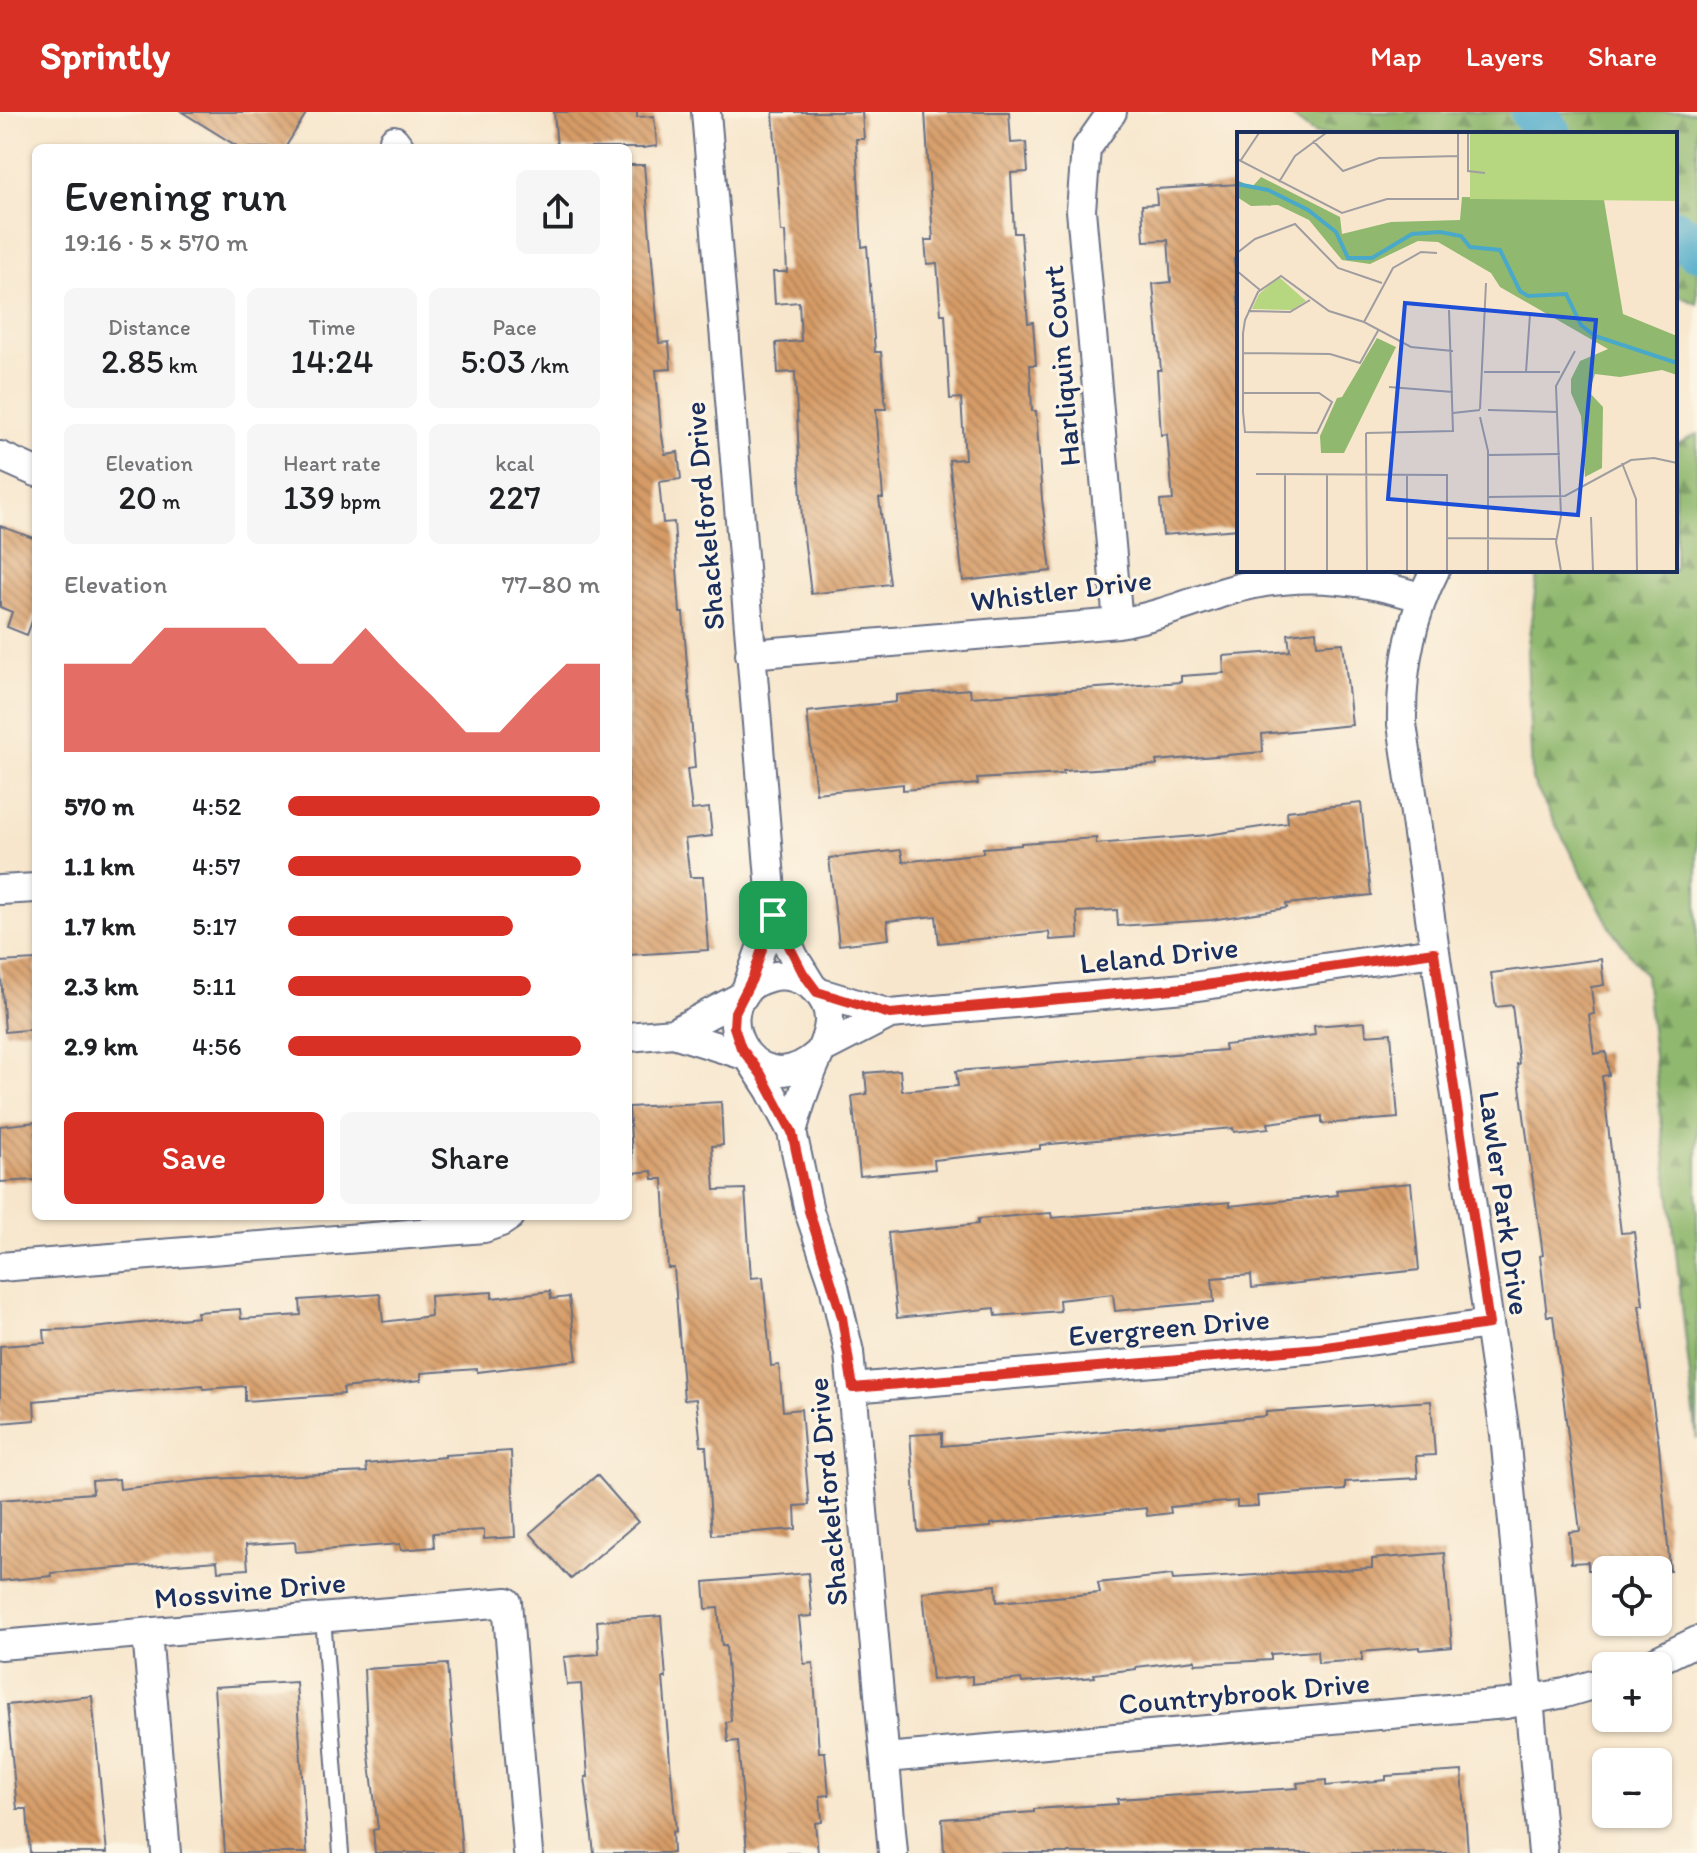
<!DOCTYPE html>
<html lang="en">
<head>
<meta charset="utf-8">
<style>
  :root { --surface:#fff; --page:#f6f6f6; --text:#202124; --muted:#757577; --accent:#d93025 }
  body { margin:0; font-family:Itim,sans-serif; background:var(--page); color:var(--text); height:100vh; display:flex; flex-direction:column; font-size:30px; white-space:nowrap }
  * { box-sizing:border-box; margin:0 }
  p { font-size:26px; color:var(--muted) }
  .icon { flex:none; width:44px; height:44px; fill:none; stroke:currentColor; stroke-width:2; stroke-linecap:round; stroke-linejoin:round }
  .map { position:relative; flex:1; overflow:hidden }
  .drawer { position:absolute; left:32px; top:32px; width:600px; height:1076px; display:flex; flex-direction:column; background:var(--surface); border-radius:12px; box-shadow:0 2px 6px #0004 }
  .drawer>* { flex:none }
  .tools { position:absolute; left:1592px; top:1444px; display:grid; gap:16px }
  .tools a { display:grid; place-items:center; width:80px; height:80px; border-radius:12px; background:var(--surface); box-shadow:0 2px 6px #0004; font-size:40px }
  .pin { position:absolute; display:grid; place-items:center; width:68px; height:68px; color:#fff; margin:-34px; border-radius:16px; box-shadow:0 4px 12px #0006 }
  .round { display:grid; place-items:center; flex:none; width:84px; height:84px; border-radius:12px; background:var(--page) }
  .summary { display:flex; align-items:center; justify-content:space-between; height:136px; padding:0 32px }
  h1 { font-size:44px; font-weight:600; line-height:60px }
  .stats { display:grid; grid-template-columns:repeat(3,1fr); gap:12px; height:136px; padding:8px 32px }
  .stats div { display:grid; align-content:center; border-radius:12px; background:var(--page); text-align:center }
  .stats b { font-size:34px; font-weight:600 }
  .stats small { font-size:22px; font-weight:400 }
  .stats p { font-size:22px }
  .chart { height:224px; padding:16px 32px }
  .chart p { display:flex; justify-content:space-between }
  .chart svg { width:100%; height:144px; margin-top:8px; fill:var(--accent); opacity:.7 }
  .button { display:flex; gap:16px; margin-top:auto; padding:16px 32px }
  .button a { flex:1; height:92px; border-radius:12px; background:var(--accent); color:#fff; font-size:32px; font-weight:600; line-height:92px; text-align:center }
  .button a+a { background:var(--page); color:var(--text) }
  ul { padding:0 32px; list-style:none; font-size:26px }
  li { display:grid; grid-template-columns:128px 96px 1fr; align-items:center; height:60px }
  li i { height:20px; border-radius:10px; background:var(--accent) }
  header { display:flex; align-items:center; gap:48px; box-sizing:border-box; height:112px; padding:0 40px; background:var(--accent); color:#fff }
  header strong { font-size:38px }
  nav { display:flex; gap:44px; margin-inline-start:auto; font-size:28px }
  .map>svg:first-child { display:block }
</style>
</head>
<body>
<header>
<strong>Sprintly</strong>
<nav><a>Map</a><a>Layers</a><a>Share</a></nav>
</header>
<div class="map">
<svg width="1697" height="1741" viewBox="0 0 1697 1741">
  <defs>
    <pattern id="forest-firs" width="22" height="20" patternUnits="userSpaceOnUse" patternTransform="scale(2)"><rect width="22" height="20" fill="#90b86e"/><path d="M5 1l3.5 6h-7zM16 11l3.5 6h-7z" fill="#75965e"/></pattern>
    <pattern id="building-back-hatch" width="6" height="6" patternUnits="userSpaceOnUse" patternTransform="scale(2)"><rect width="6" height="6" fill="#d69b66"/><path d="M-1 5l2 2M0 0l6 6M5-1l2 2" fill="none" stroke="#ad7f57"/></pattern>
  </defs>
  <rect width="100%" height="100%" fill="#fcf5e5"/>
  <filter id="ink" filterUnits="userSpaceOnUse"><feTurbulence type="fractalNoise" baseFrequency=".0125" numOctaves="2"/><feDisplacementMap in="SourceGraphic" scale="16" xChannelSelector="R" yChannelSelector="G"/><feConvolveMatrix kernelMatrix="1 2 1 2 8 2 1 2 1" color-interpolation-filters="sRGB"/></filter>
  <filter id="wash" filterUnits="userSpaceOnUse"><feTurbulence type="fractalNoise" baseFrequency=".006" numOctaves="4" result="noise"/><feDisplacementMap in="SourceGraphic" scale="32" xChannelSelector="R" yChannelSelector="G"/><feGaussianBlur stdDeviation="1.8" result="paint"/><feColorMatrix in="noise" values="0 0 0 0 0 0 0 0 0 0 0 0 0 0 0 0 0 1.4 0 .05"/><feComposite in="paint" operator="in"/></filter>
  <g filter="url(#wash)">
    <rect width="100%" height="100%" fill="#f7e6cc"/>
    <path fill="url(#forest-firs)" stroke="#567466" stroke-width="2" d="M1285,0H1697V192L1675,182V22H1315Z
      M1697,322V1328L1645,863L1611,817L1532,668L1527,539L1538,458H1675V333Z"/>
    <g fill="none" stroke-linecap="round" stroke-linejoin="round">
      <path stroke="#4aa9c9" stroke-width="46" d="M1533,0L1549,22
        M1675,120L1697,136"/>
    </g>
    <g id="blocks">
      <path fill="url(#building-back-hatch)" d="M182,0H307L285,36H240Z
        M554,0H637V5L654,4L657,34L643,36H557Z
        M773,0H862L864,27H856L862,135L867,134L875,240H881L886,297H876L883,386H879L890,472L811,482L802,409L795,260L778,261L776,231L801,229L799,190L775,192L773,160H787L785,120H781Z
        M925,0H1009L1011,31L1026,30L1028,60L1011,61L1014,121H1021L1028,211L1033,210L1036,253H1030L1032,299H1036L1042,387L1051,459L963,469L949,348L965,347L961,286L950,287L945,202H941L937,151L927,152L925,128H933Z
        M628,53H644L659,231L669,230L671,257L656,258L661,318L665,342L678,340L681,367L659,370L663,411L674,410L680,501H683L695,656L687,657L692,698L709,696L712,724L685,727L690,765H703L708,838L628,843Z
        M1239,72V147H1234L1239,196V417L1163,423L1160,389L1173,388L1167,322L1161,323L1157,258H1161L1153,172L1171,170L1168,128L1144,129L1142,93L1157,92L1156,77Z
        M0,414L36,427V498L27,523L7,515L12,500L0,495Z
        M1316,519L1317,533L1343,531L1352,613L1262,622L1263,640L1156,649L1157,653L1063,659V662L977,667L978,672L903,678V672L816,681L807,600L896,590V583L970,577L971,585L1181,570V564L1224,561L1223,544L1290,539L1288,522Z
        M1361,691L1371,783L1286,792L1287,796L1211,808L1118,814L1117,798L1077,800L1079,826L1050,828L1049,820L939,831L936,804L887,809L889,827L839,833L829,746L901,738L903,750L983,741V736L1021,733V731L1096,726V732L1207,723L1288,711L1287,699Z
        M1601,847L1604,873L1591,875L1594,902L1589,903L1594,942L1606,940L1609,963L1602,964L1621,1121L1634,1120L1643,1193H1639L1659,1334L1670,1458H1588V1450L1571,1451L1569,1420L1580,1419L1553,1204H1547L1540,1144L1543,1143L1517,952H1519L1512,893L1496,895L1491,861Z
        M36,848V917L5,920L0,850Z
        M1365,910L1366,923L1391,921L1398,1006L1322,1012V1004L1268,1011L1269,1016L1234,1020L1233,1016L1040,1033V1037L934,1048L935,1057L860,1064L852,984L867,982L865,961L900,958L902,979L958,974L956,959L1225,938L1224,933L1315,923L1314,914Z
        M721,990L723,1033L712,1034L715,1078L745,1077L751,1166L763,1165L771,1254L779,1253L783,1299L801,1297L809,1393L795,1394L796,1417L712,1423L706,1334H701L696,1287L684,1288L674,1156H668L663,1067H653L652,1059L633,1061L629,995Z
        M36,1010V1068L0,1070V1014Z
        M1411,1071L1419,1158L1252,1176L1251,1163L1212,1166L1214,1190L1115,1199L1113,1182L1059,1188L1060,1199L996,1204L995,1196L897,1206L888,1121L978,1112V1107L1051,1101L1052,1106L1230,1090V1094L1337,1083L1336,1078Z
        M550,1179L551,1187L569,1185L577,1248L477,1260V1257L421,1261V1268L343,1276L344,1282L245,1289V1274L203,1277L202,1273L34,1289L35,1308L0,1311V1234L45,1231L44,1218L83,1217L198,1205L197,1200L240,1197L241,1207L301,1203L300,1188L380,1182L383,1210L431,1204L430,1184L492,1180V1186Z
        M1431,1289L1435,1343L1416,1344L1418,1366L1345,1370V1378L1257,1384L1258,1394L1237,1395V1389L1170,1395L1171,1401L1147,1404L1146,1396L991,1412V1415L918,1420L910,1323L942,1321V1334L1266,1304V1300Z
        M511,1339L515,1425L484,1427V1418L433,1421L434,1435L401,1438L400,1432L296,1440L295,1430L246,1433L248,1457L218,1459L217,1449L51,1461L52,1464L0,1469V1388L93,1381L92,1369L119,1367L120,1377L212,1367L367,1360L366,1352L445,1345V1343Z
        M597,1363L638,1410L571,1467L530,1421Z
        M1444,1441L1452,1535L1420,1538V1535L1362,1540V1548L1318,1551L1317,1539L1271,1542V1548L1195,1552V1548L1136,1555V1557L1094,1562L1095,1565L1022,1571L1021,1567L972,1572V1564L932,1568L923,1480L996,1473L997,1490L1100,1481L1098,1471L1172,1463L1173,1468L1372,1456V1447Z
        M808,1461L812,1504L799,1505L804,1552L813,1551L819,1640H825L829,1683L820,1684L822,1710L815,1711L818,1741H747L738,1629L728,1630L726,1610L731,1609L726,1534H722L718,1496L706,1497L704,1470Z
        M661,1504L666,1566H663L676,1719L672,1720L673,1741H594L585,1665H588L581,1572L567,1573L564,1545L599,1542L597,1509Z
        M447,1552L462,1741H375L373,1718L378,1717L368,1635L364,1557Z
        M296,1570L307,1741H225L214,1575Z
        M92,1584L107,1741H30L27,1697H17L7,1593Z
        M1462,1659L1468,1741H944L942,1707L1034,1700V1697L1118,1692L1117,1687L1298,1676L1297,1671L1326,1668V1674L1386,1668V1664Z"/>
    </g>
  </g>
  <g filter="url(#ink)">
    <use href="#blocks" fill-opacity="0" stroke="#686f84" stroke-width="2"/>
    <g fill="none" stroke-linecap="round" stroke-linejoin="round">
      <defs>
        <path id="lane" d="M323,1506L341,1741"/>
        <path id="street" d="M706,0L773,803L794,845L813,876
          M1112,0L1086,37L1081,98L1118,511
          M394,28L400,36
          M0,344L36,360
          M1435,458C1410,507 1401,557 1402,612L1505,1322L1543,1741
          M750,542L1118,511C1155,505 1188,492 1224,480C1289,459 1357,464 1422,486
          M0,778L36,776
          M817,880L890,902L1184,876L1434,840
          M745,881L773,803
          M673,921L747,944
          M628,925L673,921L743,884
          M822,937L890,902
          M750,947L770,978L792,1020L809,1099L833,1170L849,1240L893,1741
          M792,1020C797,1002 802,984 809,967C819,937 845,906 815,877C803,866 786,861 770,865C696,884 751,1002 818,942
          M0,1155L484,1116L501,1110L510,1104
          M853,1276L1319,1236L1489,1212
          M147,1521L166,1741
          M0,1533L507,1490L528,1741
          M1646,1554L1697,1529
          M885,1646L1506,1592L1565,1581L1606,1569"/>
      </defs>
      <use href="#lane" stroke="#686f84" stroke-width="18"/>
      <use href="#street" stroke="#686f84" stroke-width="32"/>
      <use href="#lane" stroke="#fff" stroke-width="14"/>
      <use href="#street" stroke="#fff" stroke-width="28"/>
    </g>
  </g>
  <g fill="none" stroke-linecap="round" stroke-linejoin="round" filter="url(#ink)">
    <defs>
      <path id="route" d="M773,803L803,861L817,880L890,902L1184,876L1434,840L1489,1212L1319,1236L853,1276L842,1205L809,1099L792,1020L761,962L741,936L734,915L735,900L753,865Z"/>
    </defs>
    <use href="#route" stroke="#fff" stroke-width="16"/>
    <use href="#route" stroke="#d93025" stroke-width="10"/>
  </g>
  <g text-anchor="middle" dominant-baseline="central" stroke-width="6" stroke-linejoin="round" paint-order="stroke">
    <g font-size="30" fill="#1b2f5e" stroke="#fcf5e5">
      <text transform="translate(1061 254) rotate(-95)">Harliquin Court</text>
      <text transform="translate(704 404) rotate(-95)">Shackelford Drive</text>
      <text transform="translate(1061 478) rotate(-7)">Whistler Drive</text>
      <text transform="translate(1159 843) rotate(-6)">Leland Drive</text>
      <text transform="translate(1505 1091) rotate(82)">Lawler Park Drive</text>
      <text transform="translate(1169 1215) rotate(-5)">Evergreen Drive</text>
      <text transform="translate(827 1380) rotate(-95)">Shackelford Drive</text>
      <text transform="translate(250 1478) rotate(-5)">Mossvine Drive</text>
      <text transform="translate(1244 1581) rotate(-5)">Countrybrook Drive</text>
    </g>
  </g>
  <g transform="translate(1237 20)">
    <rect width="440" height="440" fill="#f7e6cc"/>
    <path d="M24,45L103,85L105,102L154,90L223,88L225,65L367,68L386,182L440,204V243L425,238L383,245L358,242L352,260L366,275L365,336L348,345L344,284L334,261V247L343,229L371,217L263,155L254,141L201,110L181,109L133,132L105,128L72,88L41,73L14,74L0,65V48L15,55ZM140,206L159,215L107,321H84L83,304L100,266L105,265Z" fill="#90b86e"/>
    <path d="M233,1H440V69L233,67ZM42,145L69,169L55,178L15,177L22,162Z" fill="#b6d77f"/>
    <path fill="none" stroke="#4aa9c9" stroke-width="4" d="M0,52L31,58L71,78L99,100L111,126H135L175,102L203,100L224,104L233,115L263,118L283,159L291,164L329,162L344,193L358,204L440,231"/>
    <path fill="none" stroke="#9f9da0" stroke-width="2" d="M231,1V39L248,41M76,9L106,39L142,26L221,24M0,27L105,81L150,67H221V1M4,28L22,1M42,50L58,24L89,1M0,121L18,107L58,92L101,136L145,151M0,139L23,158M11,179L53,180L73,168M127,190L156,136L184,120L200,121M6,221L93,222L123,231L142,197M247,240H323M289,240L293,182M152,255L216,260M6,261H82L95,270L80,301L8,300L6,280V201L8,188L21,160L44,144L92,179L127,190L174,215L216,219M243,277L249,151M251,278L321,280M216,281L243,278M243,285L251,319V439M129,301L216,299L212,178M129,301L130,439M251,323L323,322M385,331L399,367L400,439M19,342L210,343V439M251,365L328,364L394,328L417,326L440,331M354,385L356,439M210,406L319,407M48,439V343M90,439V343M170,439V343M324,439L319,410L324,384L319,254L338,219"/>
    <path fill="#1d4ed8" fill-opacity="0.15" stroke="#1d4ed8" stroke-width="4" d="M168,171L359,188L341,383L151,367Z"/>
    <rect width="440" height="440" fill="none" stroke="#1b2f5e" stroke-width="4"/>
  </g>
</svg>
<div class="tools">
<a><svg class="icon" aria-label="locate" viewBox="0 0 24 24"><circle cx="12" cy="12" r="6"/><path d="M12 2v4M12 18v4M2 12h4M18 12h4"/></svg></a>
<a>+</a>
<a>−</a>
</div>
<div class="pin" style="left:773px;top:803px;background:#1e9e55"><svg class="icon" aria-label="arrive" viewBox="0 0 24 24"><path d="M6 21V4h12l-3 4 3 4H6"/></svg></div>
<section class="drawer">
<div class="summary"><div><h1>Evening run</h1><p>19:16 · 5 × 570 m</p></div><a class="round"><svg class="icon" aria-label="share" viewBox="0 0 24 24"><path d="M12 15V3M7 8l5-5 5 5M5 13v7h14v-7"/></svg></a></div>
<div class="stats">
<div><p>Distance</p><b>2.85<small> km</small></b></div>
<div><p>Time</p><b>14:24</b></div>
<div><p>Pace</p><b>5:03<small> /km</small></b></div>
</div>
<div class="stats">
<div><p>Elevation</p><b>20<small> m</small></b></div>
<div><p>Heart rate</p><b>139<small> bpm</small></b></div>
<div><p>kcal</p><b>227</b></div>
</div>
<div class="chart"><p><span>Elevation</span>77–80 m</p>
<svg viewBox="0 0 160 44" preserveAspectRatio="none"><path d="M0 44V17L10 17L20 17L30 6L40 6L50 6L60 6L70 17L80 17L90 6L100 17L110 27L120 38L130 38L140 27L150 17L160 17V44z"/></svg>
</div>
<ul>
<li><b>570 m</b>4:52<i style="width:100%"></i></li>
<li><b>1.1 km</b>4:57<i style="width:94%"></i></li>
<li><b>1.7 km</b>5:17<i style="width:72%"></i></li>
<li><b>2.3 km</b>5:11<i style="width:78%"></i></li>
<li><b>2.9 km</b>4:56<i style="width:94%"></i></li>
</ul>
<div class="button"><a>Save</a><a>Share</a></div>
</section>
</div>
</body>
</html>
